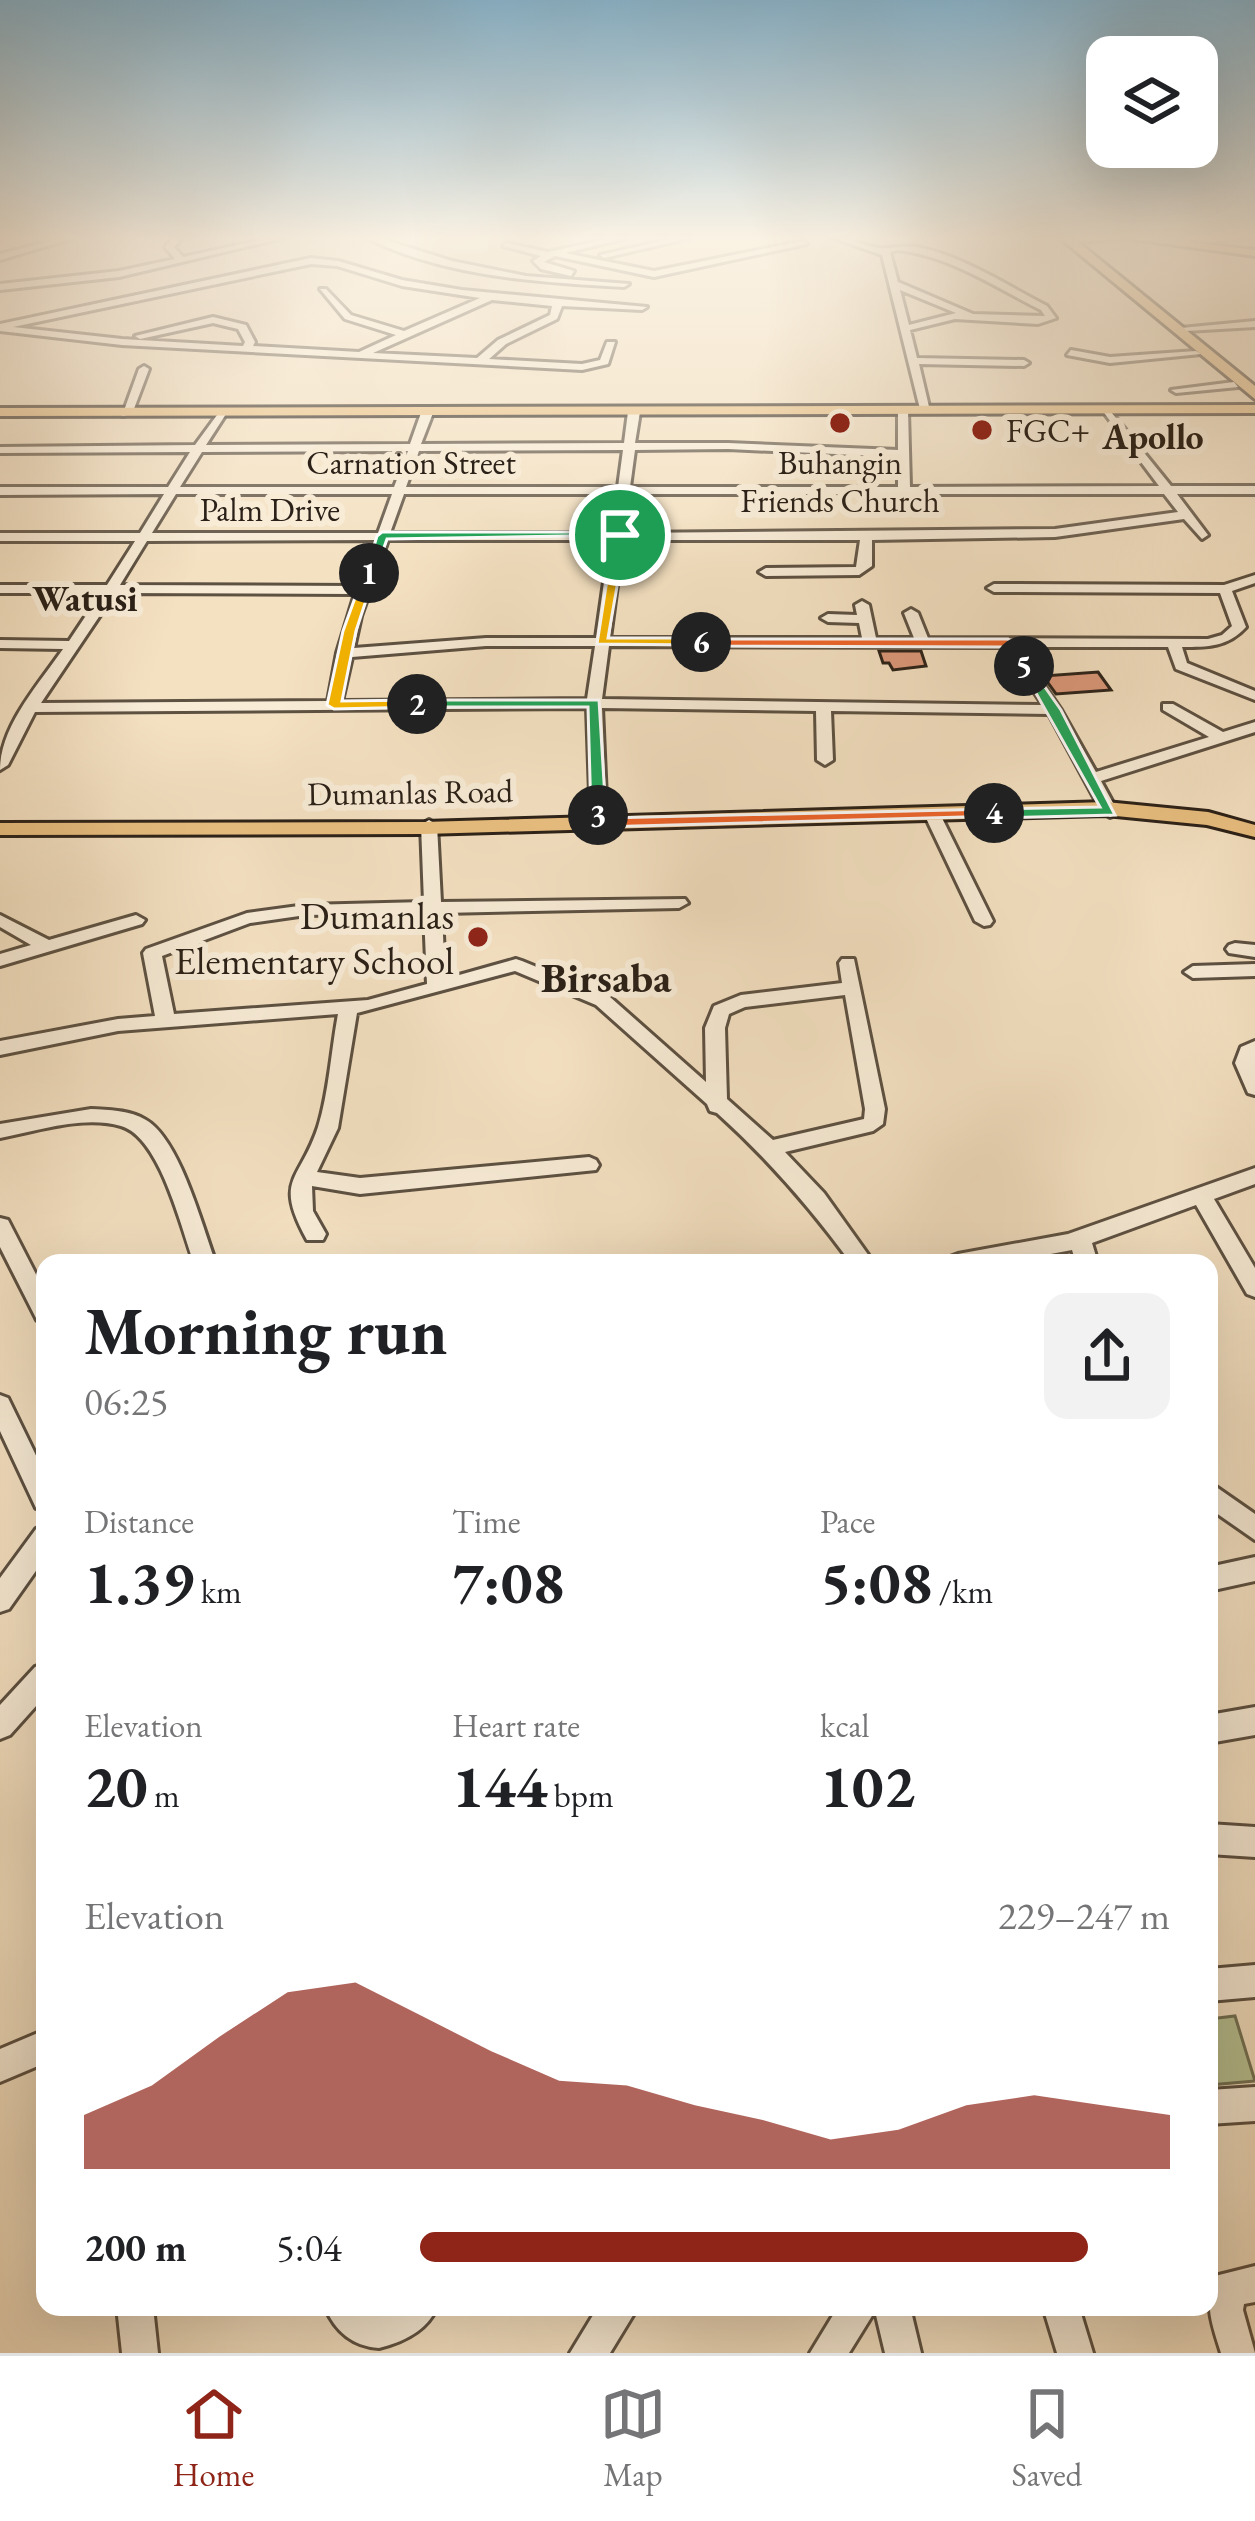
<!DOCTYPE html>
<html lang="en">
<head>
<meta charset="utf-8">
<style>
  :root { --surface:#fff; --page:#f2f2f2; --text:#202124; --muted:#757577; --line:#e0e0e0; --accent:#8f2418 }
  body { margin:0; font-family:"EB Garamond",serif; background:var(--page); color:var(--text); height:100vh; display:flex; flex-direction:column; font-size:45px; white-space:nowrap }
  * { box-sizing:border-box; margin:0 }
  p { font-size:39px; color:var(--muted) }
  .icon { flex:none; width:66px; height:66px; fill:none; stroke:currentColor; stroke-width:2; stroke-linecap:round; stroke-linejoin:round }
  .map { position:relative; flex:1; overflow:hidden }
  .details { position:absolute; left:36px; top:1254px; width:1182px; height:1062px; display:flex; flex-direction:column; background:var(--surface); border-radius:24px; box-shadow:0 12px 48px #0002 }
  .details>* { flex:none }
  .fabs { position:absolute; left:1086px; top:36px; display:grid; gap:24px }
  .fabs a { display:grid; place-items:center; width:132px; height:132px; border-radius:24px; background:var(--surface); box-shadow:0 12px 48px #0002; font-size:60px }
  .pin { position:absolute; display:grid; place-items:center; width:102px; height:102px; color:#fff; margin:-51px; border:6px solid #fff; border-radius:50%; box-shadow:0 3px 12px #0007 }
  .km { position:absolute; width:60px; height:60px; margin:-30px; border-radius:50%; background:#222; color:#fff; font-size:33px; line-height:60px; text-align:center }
  .round { display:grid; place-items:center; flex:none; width:126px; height:126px; border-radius:24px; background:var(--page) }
  .overview { display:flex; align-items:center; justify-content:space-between; height:204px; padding:0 48px }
  h1 { font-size:66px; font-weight:700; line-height:90px }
  .figures { display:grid; grid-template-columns:repeat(3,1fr); gap:18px; height:204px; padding:12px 48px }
  .figures div { display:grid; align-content:center }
  .figures b { font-size:60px; font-weight:700 }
  .figures small { font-size:33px; font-weight:400 }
  .figures p { font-size:33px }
  .chart { height:336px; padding:24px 48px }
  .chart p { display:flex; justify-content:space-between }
  .chart svg { width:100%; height:216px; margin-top:12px; fill:var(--accent); opacity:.7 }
  ul { padding:0 48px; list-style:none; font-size:39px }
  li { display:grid; grid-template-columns:192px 144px 1fr; align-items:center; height:90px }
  li i { height:30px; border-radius:15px; background:var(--accent) }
  .dock { display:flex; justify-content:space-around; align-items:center; height:168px; border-top:3px solid var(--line); background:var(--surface); font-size:33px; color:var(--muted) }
  .dock a { display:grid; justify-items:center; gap:6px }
  .dock .current { color:var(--accent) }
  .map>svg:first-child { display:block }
</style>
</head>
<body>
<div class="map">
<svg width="1255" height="2353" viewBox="0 0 1255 2353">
  <rect width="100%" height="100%" fill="#f4e1c2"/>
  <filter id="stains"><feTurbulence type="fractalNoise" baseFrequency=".00167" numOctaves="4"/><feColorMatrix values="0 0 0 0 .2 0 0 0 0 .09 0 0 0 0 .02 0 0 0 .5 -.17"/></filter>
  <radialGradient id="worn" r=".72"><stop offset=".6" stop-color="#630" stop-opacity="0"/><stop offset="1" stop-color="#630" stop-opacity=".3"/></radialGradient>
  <path fill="#b9c395" stroke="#727256" stroke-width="3" d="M1235,2016L1255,2081L1209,2085V2019Z"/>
  <path fill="#dc987a" stroke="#2b2118" stroke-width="3" d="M879,651H921L926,666L893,670L889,663H883Z
    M1098,672L1111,690L1056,694L1043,676Z"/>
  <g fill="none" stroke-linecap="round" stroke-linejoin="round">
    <defs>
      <path id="minor" d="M61,238H74L0,260V254Z
        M173,238H182L174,247L183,257L269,238H283L119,277L0,290V284L119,271L175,259L165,247Z
        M367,238H379L452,261L526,276L629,284L624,287C538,282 445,277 367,238Z
        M612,238H627L565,253L654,271L803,241L807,244L654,277L555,256L544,262L574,271L571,276L541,269L533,261L541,256L503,246L507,243L548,252Z
        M675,238H690L604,258L600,255Z
        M833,238C849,237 863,246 879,248C891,249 903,245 917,247C963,256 1006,285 1047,306L1056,318L1038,324L955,319L910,330L917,358L1024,360L1029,363L1024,366L919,364L930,411L921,413L882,255ZM898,250C950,256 995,287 1041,310L1045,316L973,314L898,282L890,252ZM900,290L956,313L909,325Z
        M1201,238H1248L1198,243Z
        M311,258L338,261L402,280L462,290L647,307L642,310L562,306L557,319L506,344L489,359L582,364L600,360L607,342H615L608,364L582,370L122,345L0,331V324ZM311,264L337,266L402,286L480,298L404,331L351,315L326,289H320L345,319L396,335L359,352L253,346L255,342L246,325L213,317L135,336L140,339L213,323L238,329L245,342L243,346L122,339L13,327ZM492,300L552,306L550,315L498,340L477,358L373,353Z
        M1255,321V327L1186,331L1181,328Z
        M1071,350L1110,357L1196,351L1201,354L1110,363L1067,355Z
        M144,366L149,369L132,414L122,416L139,369Z
        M1234,382L1238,387L1176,393L1171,390Z
        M1107,407L1171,486H1255V494H1177L1208,535L1202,539L1184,519L1055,537L872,540V566L859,575L766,576L759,572L766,568L856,567L860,540H623L610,638H862L859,623L828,622L821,618L828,614L857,615L855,605L862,601L869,605L876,638H914L904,613L911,609L918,613L928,638L1208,639L1222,635L1232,626L1220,593L994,592L987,588L994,584L1224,585L1255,575V583L1232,591L1246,627C1228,647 1208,647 1182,647L1187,663L1255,691V700L1176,669L1168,647H1018L1061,710L1096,772L1209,737L1163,710V704H1173L1223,732L1255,722V732L1101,781L1118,812L1116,815L1110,817L1102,812L1049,714L831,711L833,760L825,765L817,760L816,711L602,708L607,822L599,827L591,822L587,708L35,712L8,765L0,770C0,726 39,684 63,649L0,648V640L69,641L101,593H0V585H107L135,541H0V533H140L164,494L0,495V487H168L190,452L0,453V447L195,445L220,411L226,414L206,445L410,444L421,413L427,410L433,413L421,444L624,443L628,412L634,409L640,412L635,443H728L898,450V411L903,408L908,411L910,487L1159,486L1102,410ZM728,449L898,457V487H630L635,450ZM623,450L618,487H406L419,451ZM408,451L394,487H180L202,452ZM176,494H392L378,533H152ZM404,494H617L611,533H390ZM629,494H1164L1178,512L1055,529L624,533ZM375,540L358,586L120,585L147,541ZM388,540H610L596,638H486L354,648L361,616ZM115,593L355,594L337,653L328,701L41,703ZM486,646H595L587,699L342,701L352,657ZM609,646L1004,647L1043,705L602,699Z
        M933,811L941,816L993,921L990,925L984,926L975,921L925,816Z
        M429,820L437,825L441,902L685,899L688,903L679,908L442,913L445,979L516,959L522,961L610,997L706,1082L705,1028L714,1006L741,995L842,983L839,963L842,959H854L885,1109L883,1124L873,1131L785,1152L824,1193L874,1263H851C810,1207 768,1159 717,1113L710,1111L707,1104L596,1005L515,971L357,1013L338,1128L317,1172L360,1178L589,1157L596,1160L599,1165L596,1170L360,1194L312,1186L313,1211L326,1234L323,1240H307C273,1178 300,1182 318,1127C329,1092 331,1051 338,1014L118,1031L0,1055V1041L118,1019L155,1016L143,953L146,949L247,913L306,905L424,902L421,825ZM424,913L427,984L368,1000L174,1014L162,956L250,923L306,915ZM845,995L865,1109L864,1119L773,1140L727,1099L725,1028L729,1014L745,1007Z
        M0,915L49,940L136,915L145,920L142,924L0,966V954L31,945L0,927Z
        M1235,943L1255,945V957L1229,953L1226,949L1229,945Z
        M1255,964V976L1193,978L1184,972L1193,966Z
        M1255,1041V1095L1248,1093L1235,1063L1241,1047Z
        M91,1109C109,1110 130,1110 146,1120C180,1140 202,1226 216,1263H194C181,1227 160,1137 121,1126C83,1115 37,1131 0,1138V1124Z
        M1255,1168V1184L1214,1199L1255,1268V1297L1247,1294L1196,1205L1092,1243L1098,1263H1076L1072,1250L1003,1263H947L950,1257L958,1254L1068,1234Z
        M0,1218L8,1220L45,1292V1323L37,1320L0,1247Z
        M0,1395L8,1398L45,1474V1511L36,1508L0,1431Z
        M1209,1482L1255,1514V1540L1209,1508Z
        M45,1525V1558L9,1609L0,1612V1578L36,1529Z
        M1255,1557V1581L1209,1591V1567Z
        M45,1663V1696L10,1735L0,1739V1705L35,1667Z
        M1255,1707V1735L1209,1743V1715Z
        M1209,1824L1255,1827V1857L1209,1854Z
        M1255,1965V1997L1209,2001V1969Z
        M45,2030V2063L0,2082V2049Z
        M1255,2087V2121L1209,2124V2090Z
        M1255,2266V2302L1244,2304L1243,2310L1255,2353H1221C1212,2324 1204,2305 1215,2276Z
        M117,2307H153L158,2353H122Z
        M325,2307H365L379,2311L390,2307H437C427,2331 403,2342 379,2348C352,2346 335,2331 325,2307Z
        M598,2307H638L610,2353H570Z
        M838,2307H910L921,2353H885L875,2311L849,2353H810Z
        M1043,2307H1079L1093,2353H1057Z"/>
      <path id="major" d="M1070,238H1157L1255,250V256L1126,238L1066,243Z
        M1255,405V413L0,416V408Z
        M1106,802L1208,812L1255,825V837L1207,825L1106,815L424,834L0,835V823L424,822Z"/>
      <path id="highway" d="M1060,238H1073L1255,386V399Z"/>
    </defs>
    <use href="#minor" stroke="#5d5142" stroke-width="6"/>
    <use href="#major" stroke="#2b2118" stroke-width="6"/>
    <use href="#highway" stroke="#2b2118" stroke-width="6"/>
    <use href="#minor" fill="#f8ecd7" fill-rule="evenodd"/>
    <use href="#major" fill="#eac081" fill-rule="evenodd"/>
    <use href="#highway" fill="#eac081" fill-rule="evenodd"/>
  </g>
  <linearGradient id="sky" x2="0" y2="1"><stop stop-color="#89b8d3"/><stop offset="0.42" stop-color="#faf2e4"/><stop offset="1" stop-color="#faf2e4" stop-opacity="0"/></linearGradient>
  <rect width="1255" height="567" fill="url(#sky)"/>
  <path fill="#22a559" stroke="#fff" stroke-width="3" d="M382,532H620L626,535L387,539L375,573L365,575L377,536Z"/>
  <path fill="#f5b400" stroke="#fff" stroke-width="3" d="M365,570L375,573L356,631L342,701L417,700L422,707L334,709L327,705L343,631Z"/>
  <path fill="#22a559" stroke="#fff" stroke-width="3" d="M417,700H599L606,815L598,819L591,815L588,707H413Z"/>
  <path fill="#f0652b" stroke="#fff" stroke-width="3" d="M994,809L1000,810V816L599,827L591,822V815L598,810L606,818Z"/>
  <path fill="#22a559" stroke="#fff" stroke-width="3" d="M1019,663H1028L1061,710L1115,815L994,818L987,813L994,809L1100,807Z"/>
  <path fill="#f0652b" stroke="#fff" stroke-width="3" d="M696,639H1008L1030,666L1019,669L1004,647L701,646Z"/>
  <path fill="#f5b400" stroke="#fff" stroke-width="3" d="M620,532L626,535L608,638H701L705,645L597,644L614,535Z"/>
  <g fill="#8f2418" stroke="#f8ecd7" stroke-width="4.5">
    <circle cx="840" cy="423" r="12"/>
    <circle cx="982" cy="430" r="12"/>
    <circle cx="478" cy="937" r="12"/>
  </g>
  <g text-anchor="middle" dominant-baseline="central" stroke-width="12" stroke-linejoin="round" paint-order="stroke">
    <g font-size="33" fill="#2b2118" stroke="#f8ecd7" text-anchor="start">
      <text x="1006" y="430">FGC+</text>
      <text x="840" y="462" text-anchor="middle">Buhangin<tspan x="840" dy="38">Friends Church</tspan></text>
    </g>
    <g font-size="33" fill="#2b2118" stroke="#f8ecd7">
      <text x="411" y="462">Carnation Street</text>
      <text x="270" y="509">Palm Drive</text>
      <text transform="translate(410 792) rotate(-1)">Dumanlas Road</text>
    </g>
    <g font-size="36" font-weight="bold" fill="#2b2118" stroke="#f8ecd7">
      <text x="1153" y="436">Apollo</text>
      <text x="85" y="598">Watusi</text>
    </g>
    <g font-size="39" fill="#2b2118" stroke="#f8ecd7" text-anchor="end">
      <text x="454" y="915">Dumanlas<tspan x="454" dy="45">Elementary School</tspan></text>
    </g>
    <g font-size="42" font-weight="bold" fill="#2b2118" stroke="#f8ecd7">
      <text x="606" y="977">Birsaba</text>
    </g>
  </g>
  <rect width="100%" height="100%" filter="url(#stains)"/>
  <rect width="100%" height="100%" fill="url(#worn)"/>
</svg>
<div class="fabs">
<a><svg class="icon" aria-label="layers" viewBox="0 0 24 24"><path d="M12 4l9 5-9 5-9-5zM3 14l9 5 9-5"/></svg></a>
</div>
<div class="pin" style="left:620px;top:535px;background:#1e9e55"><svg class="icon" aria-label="arrive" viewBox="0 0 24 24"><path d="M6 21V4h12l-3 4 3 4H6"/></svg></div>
<b class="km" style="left:369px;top:573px">1</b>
<b class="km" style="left:417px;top:704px">2</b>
<b class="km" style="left:598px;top:815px">3</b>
<b class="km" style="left:994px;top:813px">4</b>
<b class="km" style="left:1024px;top:666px">5</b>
<b class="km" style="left:701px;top:642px">6</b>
<section class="details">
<div class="overview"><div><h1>Morning run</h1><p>06:25</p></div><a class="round"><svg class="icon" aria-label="share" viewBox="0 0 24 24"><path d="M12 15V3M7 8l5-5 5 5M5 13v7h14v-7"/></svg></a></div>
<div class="figures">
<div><p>Distance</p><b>1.39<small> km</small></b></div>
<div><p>Time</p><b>7:08</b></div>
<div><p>Pace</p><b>5:08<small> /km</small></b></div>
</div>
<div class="figures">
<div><p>Elevation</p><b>20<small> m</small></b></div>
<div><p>Heart rate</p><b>144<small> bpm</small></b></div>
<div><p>kcal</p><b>102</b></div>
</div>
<div class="chart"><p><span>Elevation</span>229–247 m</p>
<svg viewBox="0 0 160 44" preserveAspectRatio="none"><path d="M0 44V33L10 27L20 17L30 8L40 6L50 13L60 20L70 26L80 27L90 31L100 34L110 38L120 36L130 31L140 29L150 31L160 33V44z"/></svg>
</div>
<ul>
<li><b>200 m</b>5:04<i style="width:89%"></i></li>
</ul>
</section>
</div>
<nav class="dock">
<a class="current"><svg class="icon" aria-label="home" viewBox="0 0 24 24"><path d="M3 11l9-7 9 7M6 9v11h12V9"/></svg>Home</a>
<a><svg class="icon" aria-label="map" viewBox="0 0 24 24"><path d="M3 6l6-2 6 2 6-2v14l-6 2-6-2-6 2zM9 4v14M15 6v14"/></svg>Map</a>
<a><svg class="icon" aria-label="saved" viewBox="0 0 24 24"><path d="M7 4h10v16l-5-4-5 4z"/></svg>Saved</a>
</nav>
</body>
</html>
